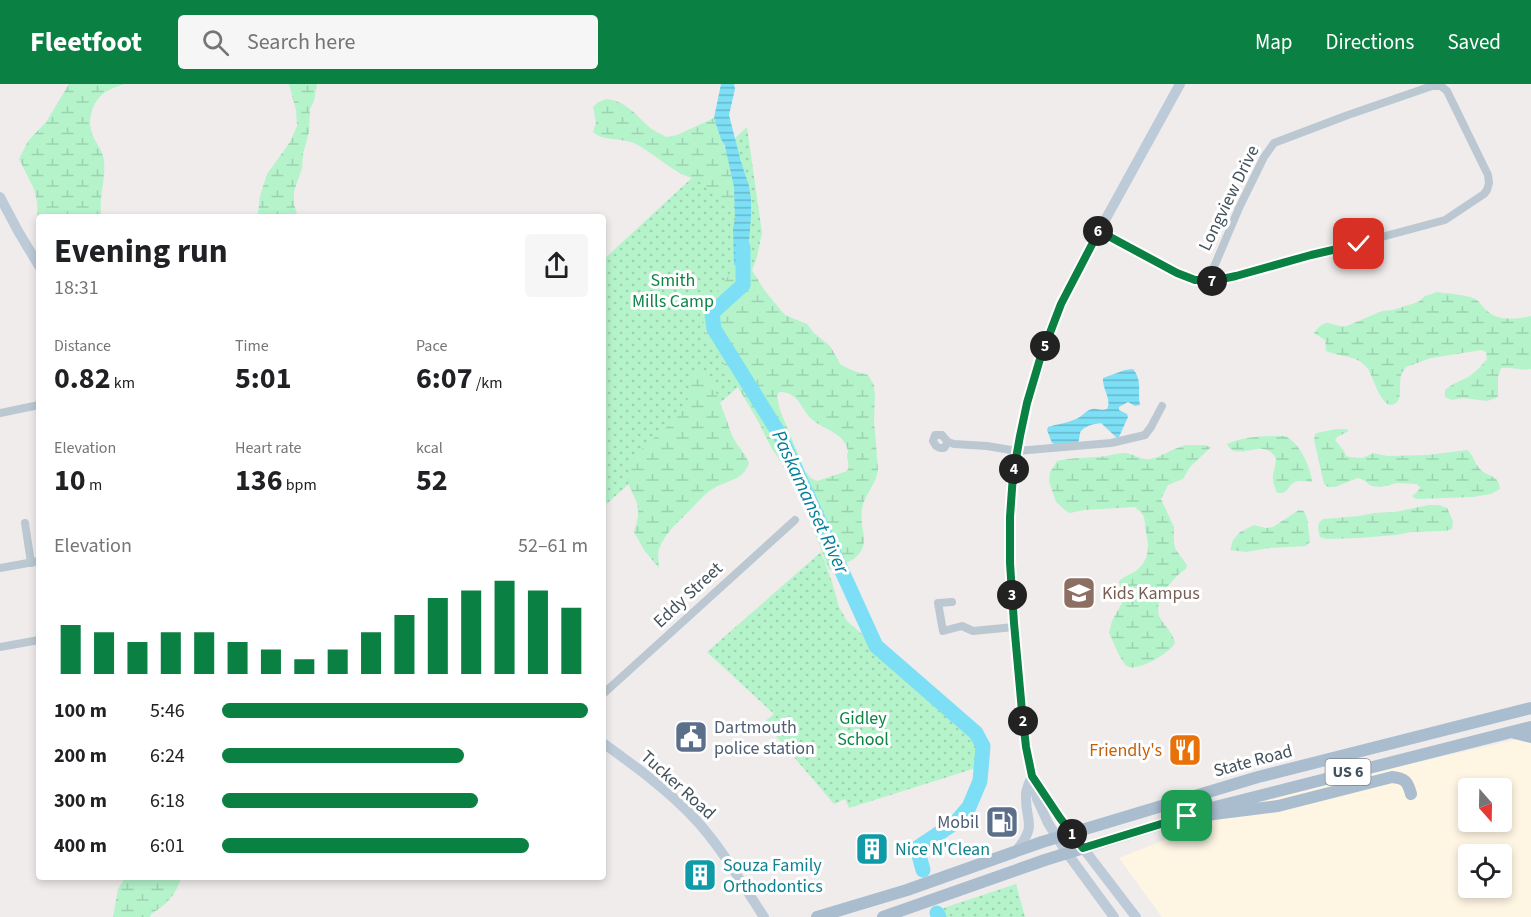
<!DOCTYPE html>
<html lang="en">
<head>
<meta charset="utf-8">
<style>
  :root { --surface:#fff; --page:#f6f6f6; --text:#202124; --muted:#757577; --accent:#0b8043 }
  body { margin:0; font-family:"Source Sans 3",sans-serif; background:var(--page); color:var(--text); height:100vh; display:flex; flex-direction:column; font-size:22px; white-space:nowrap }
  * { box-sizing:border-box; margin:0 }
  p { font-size:20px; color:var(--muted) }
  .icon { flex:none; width:33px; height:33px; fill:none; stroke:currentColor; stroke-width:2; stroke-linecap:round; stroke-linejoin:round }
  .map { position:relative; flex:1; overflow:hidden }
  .panel { position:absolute; left:36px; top:130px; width:570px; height:666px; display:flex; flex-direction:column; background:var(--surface); border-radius:6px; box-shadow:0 3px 9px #0003 }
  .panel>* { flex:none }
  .needle { width:39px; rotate:160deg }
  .buttons { position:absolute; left:1458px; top:694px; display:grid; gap:12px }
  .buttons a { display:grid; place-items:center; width:54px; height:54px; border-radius:6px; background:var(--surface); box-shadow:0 3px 9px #0003; font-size:30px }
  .pin { position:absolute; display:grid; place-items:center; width:51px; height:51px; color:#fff; margin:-26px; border-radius:12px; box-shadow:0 3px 9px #0006 }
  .km { position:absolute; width:30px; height:30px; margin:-15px; border-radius:50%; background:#222; color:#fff; font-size:16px; line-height:30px; text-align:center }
  .round { display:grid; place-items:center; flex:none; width:63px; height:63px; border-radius:6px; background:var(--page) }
  .summary { display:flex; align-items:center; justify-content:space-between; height:102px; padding:0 18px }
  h1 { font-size:33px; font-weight:700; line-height:45px }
  .metrics { display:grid; grid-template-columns:repeat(3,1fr); gap:9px; height:102px; padding:6px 18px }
  .metrics div { display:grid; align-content:center }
  .metrics b { font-size:30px; font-weight:700 }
  .metrics small { font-size:16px; font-weight:400 }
  .metrics p { font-size:16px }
  .chart { height:168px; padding:12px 18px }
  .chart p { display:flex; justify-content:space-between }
  .chart svg { width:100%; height:108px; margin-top:6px; stroke:var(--accent); stroke-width:6 }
  ul { padding:0 18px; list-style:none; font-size:20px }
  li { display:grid; grid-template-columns:96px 72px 1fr; align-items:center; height:45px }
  li i { height:15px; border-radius:8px; background:var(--accent) }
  header { display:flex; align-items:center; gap:36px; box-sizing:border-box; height:84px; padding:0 30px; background:var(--accent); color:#fff }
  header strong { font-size:28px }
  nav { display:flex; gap:33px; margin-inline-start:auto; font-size:21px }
  .search { width:420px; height:54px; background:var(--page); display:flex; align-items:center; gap:15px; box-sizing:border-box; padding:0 21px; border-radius:6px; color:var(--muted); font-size:22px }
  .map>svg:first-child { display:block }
</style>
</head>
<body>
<header>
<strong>Fleetfoot</strong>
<div class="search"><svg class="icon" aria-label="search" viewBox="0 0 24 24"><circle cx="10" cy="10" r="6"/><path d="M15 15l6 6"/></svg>Search here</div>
<nav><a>Map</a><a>Directions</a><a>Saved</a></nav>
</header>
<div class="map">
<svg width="1531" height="833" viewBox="0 0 1531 833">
  <defs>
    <pattern id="grass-dots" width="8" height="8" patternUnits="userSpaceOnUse" patternTransform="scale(1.5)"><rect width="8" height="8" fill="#b5f3cb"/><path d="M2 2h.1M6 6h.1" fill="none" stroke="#9dd2b1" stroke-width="1.8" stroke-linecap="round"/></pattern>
    <pattern id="wetland-marsh" width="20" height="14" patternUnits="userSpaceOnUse" patternTransform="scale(1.5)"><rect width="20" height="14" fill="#b5f3cb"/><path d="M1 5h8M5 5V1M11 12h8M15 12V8" fill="none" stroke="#9dd2b1"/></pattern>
    <pattern id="water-rules" width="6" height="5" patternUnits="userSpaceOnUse" patternTransform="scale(1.5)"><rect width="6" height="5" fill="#7ddff5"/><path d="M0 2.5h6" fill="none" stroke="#68b7ca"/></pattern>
  </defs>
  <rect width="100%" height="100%" fill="#f0ecec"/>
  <path fill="#fef5e3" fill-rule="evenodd" d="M1531,652V833H1162L1119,774L1280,710ZM1468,705H1502V738H1468ZM1468,771H1502V804H1468Z"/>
  <path fill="url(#grass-dots)" d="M747,43L762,149L757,173L750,192L747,295L603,423V176Z
    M821,468L832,498L839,523L847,537L863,551L883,564L975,656L978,663L976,684L849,724L845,715L834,720L764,638L774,630L707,568Z
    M1016,800L1025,833H945L940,825Z"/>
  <path fill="url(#wetland-marsh)" fill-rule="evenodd" d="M69,0H124C119,2 112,4 107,7C92,16 86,37 93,52C97,61 103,67 104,77C106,95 99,112 101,129L99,133L39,134V156L37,118L34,105L19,75L28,57L46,38Z
    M289,0H317L314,17L310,25L309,48L303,70L302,84L294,107V120L298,133H255L258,129L260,112L267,90L290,58L297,42L296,26Z
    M606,15C625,17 633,28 646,40C651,46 660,49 666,53L677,51L714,34L727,69L734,103V119C719,117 714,108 703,100C697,95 688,93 681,90C666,81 653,70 638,61C624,53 603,58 593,48L596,39L593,23L597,19Z
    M734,181L750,183L765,207L785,231L807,240L814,249L830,262L841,281L854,287L868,291L874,301L875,312L874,336L878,386C876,401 864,411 862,425C860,435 863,444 864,454C865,474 845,480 829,486L807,429L782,379L772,365L758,337L703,245C702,240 702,235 703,231C707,215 727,200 734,181ZM779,308C801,308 800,327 814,337C824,345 844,350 847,364C849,369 847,368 847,373C848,379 850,381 847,387L817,397L811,394L805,387L780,326L777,312Z
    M1437,208C1446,209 1467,211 1475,215C1480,217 1481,222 1485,225C1497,238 1515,235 1531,232V285C1521,287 1511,283 1501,284L1498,293V312L1496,314L1487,317L1463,314L1452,316L1445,313V306C1452,300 1460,297 1468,293C1476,288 1481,282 1487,275L1486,268L1482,266L1431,274L1406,283C1404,286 1402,288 1401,291C1399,298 1402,313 1397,318C1383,332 1373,292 1368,285C1359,271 1340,273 1326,267L1325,256L1314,249C1327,231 1331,244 1347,242L1382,227L1393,226L1418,218L1425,212Z
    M697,283H700C714,297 720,319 727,337C729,343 731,350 734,355C739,364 745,369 749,379C744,395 730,396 716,403C704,409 698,419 688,428C676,440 665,449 659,465C657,471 659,477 659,484L644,466L634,448C636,441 639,433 638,425C637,411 623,401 629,386C639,359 666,349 682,327C690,315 691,300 694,286Z
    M1336,345H1346L1349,347L1337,353L1335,356L1344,367L1346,372L1350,373L1362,374L1374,369L1387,372L1427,371L1467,366C1474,371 1474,380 1481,386C1490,394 1498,390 1500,405L1491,410L1473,413L1418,415L1414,414L1412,412L1418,407L1420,403L1417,400L1397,399L1381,403L1371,402L1365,397L1358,394L1335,403H1328L1324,400L1314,356L1315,350L1317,349Z
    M1285,352C1299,358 1311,383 1312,398C1307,398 1300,396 1295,398C1286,402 1290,410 1277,409C1275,404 1273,399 1273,395C1272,387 1279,378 1274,371C1261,354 1236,379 1227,360C1246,352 1265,352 1285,352Z
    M1186,361H1204L1211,363L1190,383L1183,395L1168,401L1161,415L1174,443V460L1176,466L1187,481L1186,485C1173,493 1152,518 1160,534C1165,543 1173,548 1175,559C1171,568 1137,589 1127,582C1120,577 1113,556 1109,549L1112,537L1122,519L1119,497C1125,491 1134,490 1139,484C1152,471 1148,458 1145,443C1145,439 1145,433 1142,430C1140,427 1137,425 1135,423L1084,426L1070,429L1066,427L1056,418L1049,397L1050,388L1057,377C1070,374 1082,374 1095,373C1104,373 1114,370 1123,369C1132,368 1141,377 1150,375C1161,373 1173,364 1186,361Z
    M1429,421H1439L1447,424L1453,437L1452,445L1446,447L1411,448L1396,451L1358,454L1327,455L1320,453C1318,445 1316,440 1323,435L1359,432L1374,429L1395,428Z
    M1299,426L1304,427L1307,434L1310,458L1306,462L1269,464L1246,468L1230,466L1233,456L1240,448L1254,441L1266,444L1273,443Z
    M125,794H181C176,811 166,821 151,830L150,833H113L118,805Z"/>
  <path fill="url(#water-rules)" d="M721,0H734L735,5L729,31L741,78L749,102L751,115V133L748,170L750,183L734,181L733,144L735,135L734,103L725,62L721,55L714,34Z
    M1133,285C1143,297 1137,308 1140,321L1135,322L1128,318L1119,323V326L1127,330L1128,333L1118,355L1101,339C1095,340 1087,341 1082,346C1078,349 1081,356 1077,359C1071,363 1058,362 1052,359L1047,346L1048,343C1057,340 1068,339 1076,335C1082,333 1086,326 1092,325C1098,324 1100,327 1107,325C1112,315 1102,305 1103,294L1125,286Z"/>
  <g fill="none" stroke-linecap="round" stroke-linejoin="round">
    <path stroke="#7ddff5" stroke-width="15" d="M743,163V201L712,229L714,245L780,351L876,562L976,649L983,662L980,697L969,723L956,738L917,764L923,786
      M937,829L939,833"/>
    <path stroke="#bbc8d1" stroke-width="8" d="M1099,146L1185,193C1202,199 1218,196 1236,192L1445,136L1484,110L1487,106L1489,99L1488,91L1447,7L1441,2H1432L1348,31L1274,59L1264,73L1239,124L1208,197
      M0,329L39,321
      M935,351H942L948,358L944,364H940L936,362L933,357Z
      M948,358L954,360L987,362L1017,367L1111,359L1145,351L1151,343L1162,322
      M25,439L31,479
      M0,484L39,477
      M952,518L938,519L943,547L962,542L973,547L1014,543
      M0,563L39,556
      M603,610L795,436"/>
    <path stroke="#bdcbd8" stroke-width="10" d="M0,113L18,147L39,182
      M603,659C635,682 668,706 695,735C722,764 742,800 764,833
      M1034,694L1060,734L1136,833
      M1017,766C1038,739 1025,739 1026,711C1026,704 1030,698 1032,692
      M1114,833L1067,769L1048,739L1037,715L1026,663L1022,627L1013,534L1010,479V433L1013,391L1027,319L1051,244L1072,197L1093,158L1180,0"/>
    <path stroke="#a9bdcf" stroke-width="12" d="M1511,648L1531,653
      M1206,731L1278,722L1392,693C1405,694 1408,698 1411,710
      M817,833L907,806L1042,758L1258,693L1531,624
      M883,833L1045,776L1187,732L1215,723L1531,643"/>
  </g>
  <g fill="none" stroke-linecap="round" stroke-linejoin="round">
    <defs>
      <path id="route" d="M1187,732L1083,764L1060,734L1032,692L1026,663L1022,627L1014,539L1010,479V433L1013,391L1020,352L1027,319L1040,275L1061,220L1099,147L1177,189L1195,196H1217L1236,192L1311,171L1359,160"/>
    </defs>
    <use href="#route" stroke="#fff" stroke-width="12"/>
    <use href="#route" stroke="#0b8043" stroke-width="8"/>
  </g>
  <defs>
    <symbol id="school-square" viewBox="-11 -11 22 22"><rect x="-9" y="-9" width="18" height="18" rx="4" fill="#8d6e63" stroke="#fff"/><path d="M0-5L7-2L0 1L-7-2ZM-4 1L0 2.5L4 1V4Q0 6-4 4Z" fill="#fff"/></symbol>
    <symbol id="civic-square" viewBox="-11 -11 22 22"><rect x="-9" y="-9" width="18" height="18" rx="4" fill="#5c6f8a" stroke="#fff"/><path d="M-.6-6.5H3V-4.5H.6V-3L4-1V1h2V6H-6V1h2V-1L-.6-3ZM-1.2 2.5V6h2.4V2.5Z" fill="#fff"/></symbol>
    <symbol id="restaurant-square" viewBox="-11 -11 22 22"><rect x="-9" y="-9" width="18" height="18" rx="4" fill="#e8710a" stroke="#fff"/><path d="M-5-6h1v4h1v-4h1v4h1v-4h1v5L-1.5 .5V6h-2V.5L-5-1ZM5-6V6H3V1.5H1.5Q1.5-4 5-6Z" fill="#fff"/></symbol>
    <symbol id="fuel-square" viewBox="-11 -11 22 22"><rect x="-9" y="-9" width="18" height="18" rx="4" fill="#5c6f8a" stroke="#fff"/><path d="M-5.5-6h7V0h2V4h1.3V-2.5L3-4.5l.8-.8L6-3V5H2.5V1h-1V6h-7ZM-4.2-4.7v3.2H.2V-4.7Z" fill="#fff"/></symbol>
    <symbol id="building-square" viewBox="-11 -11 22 22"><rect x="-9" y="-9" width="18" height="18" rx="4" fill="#0f9aa8" stroke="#fff"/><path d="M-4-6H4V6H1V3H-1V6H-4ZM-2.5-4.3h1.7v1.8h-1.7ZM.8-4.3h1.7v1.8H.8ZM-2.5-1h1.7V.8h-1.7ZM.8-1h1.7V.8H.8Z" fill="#fff"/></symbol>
  </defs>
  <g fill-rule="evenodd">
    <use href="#school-square" x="1060" y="490" width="38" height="38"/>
    <use href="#civic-square" x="672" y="634" width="38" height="38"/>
    <use href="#restaurant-square" x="1166" y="647" width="38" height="38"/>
    <use href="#fuel-square" x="983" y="719" width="38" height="38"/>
    <use href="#building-square" x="853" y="746" width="38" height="38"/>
    <use href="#building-square" x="681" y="772" width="38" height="38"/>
  </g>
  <g text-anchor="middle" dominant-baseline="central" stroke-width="6" stroke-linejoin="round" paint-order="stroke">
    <rect fill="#fff" stroke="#7b858d" stroke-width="1.5" x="1325.5" y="675" width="45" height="26" rx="4.5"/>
    <g font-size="16" font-weight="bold" fill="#43515c">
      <text x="1348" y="688">US 6</text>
    </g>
    <g font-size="18" fill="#43515c" stroke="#fff">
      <text transform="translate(1229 114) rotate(-64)">Longview Drive</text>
      <text transform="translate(688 511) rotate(-43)">Eddy Street</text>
      <text transform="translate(1253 677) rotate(-15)">State Road</text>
      <text transform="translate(678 701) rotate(42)">Tucker Road</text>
    </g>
    <g font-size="18" fill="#0d8545" stroke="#fff">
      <text x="673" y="196">Smith<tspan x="673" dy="21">Mills Camp</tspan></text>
      <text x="863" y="634">Gidley<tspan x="863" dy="21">School</tspan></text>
    </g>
    <g font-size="18" fill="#785e54" stroke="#fff" text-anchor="start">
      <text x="1102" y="509">Kids Kampus</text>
    </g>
    <g font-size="18" fill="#4e5e75" stroke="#fff" text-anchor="start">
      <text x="714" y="643">Dartmouth<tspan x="714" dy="21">police station</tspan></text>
      <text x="979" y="738" text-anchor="end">Mobil</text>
    </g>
    <g font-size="18" fill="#c56008" stroke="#fff" text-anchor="end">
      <text x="1162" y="666">Friendly's</text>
    </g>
    <g font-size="18" fill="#0d838f" stroke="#fff" text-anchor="start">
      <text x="895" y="765">Nice N'Clean</text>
      <text x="723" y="781">Souza Family<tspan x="723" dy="21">Orthodontics</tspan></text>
    </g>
    <g font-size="20" font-style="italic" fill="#037f9a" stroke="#fff">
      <text transform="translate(810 418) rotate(65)">Paskamanset River</text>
    </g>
  </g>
</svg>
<div class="buttons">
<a><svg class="needle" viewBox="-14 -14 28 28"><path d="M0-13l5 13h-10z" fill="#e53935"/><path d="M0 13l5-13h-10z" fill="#757577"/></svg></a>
<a><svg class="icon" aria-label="locate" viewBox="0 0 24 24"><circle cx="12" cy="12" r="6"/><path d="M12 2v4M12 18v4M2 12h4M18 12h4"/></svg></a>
</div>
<div class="pin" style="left:1187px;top:732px;background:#1e9e55"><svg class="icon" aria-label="arrive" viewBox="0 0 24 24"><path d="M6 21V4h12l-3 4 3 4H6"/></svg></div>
<div class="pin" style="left:1359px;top:160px;background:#d93025"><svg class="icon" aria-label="check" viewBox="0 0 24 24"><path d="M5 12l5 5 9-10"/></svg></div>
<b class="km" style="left:1072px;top:750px">1</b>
<b class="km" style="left:1023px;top:637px">2</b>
<b class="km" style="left:1012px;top:511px">3</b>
<b class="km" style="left:1014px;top:385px">4</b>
<b class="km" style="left:1045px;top:262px">5</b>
<b class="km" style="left:1098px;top:147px">6</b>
<b class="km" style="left:1212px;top:197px">7</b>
<section class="panel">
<div class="summary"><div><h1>Evening run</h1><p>18:31</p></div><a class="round"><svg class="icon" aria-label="share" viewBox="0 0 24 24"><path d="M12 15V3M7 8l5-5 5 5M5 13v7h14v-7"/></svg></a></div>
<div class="metrics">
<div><p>Distance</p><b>0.82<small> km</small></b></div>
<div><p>Time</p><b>5:01</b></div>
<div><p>Pace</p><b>6:07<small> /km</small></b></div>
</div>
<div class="metrics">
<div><p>Elevation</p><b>10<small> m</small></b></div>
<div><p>Heart rate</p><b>136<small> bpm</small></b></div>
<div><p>kcal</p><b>52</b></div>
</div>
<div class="chart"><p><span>Elevation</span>52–61 m</p>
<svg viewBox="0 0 160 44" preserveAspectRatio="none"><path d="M5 44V24M15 44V27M25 44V31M35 44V27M45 44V27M55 44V31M65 44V34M75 44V38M85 44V34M95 44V27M105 44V20M115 44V13M125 44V10M135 44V6M145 44V10M155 44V17"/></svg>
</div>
<ul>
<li><b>100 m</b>5:46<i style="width:100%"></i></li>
<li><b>200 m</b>6:24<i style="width:66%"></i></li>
<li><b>300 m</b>6:18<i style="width:70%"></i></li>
<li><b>400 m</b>6:01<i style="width:84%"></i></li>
</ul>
</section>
</div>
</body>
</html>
